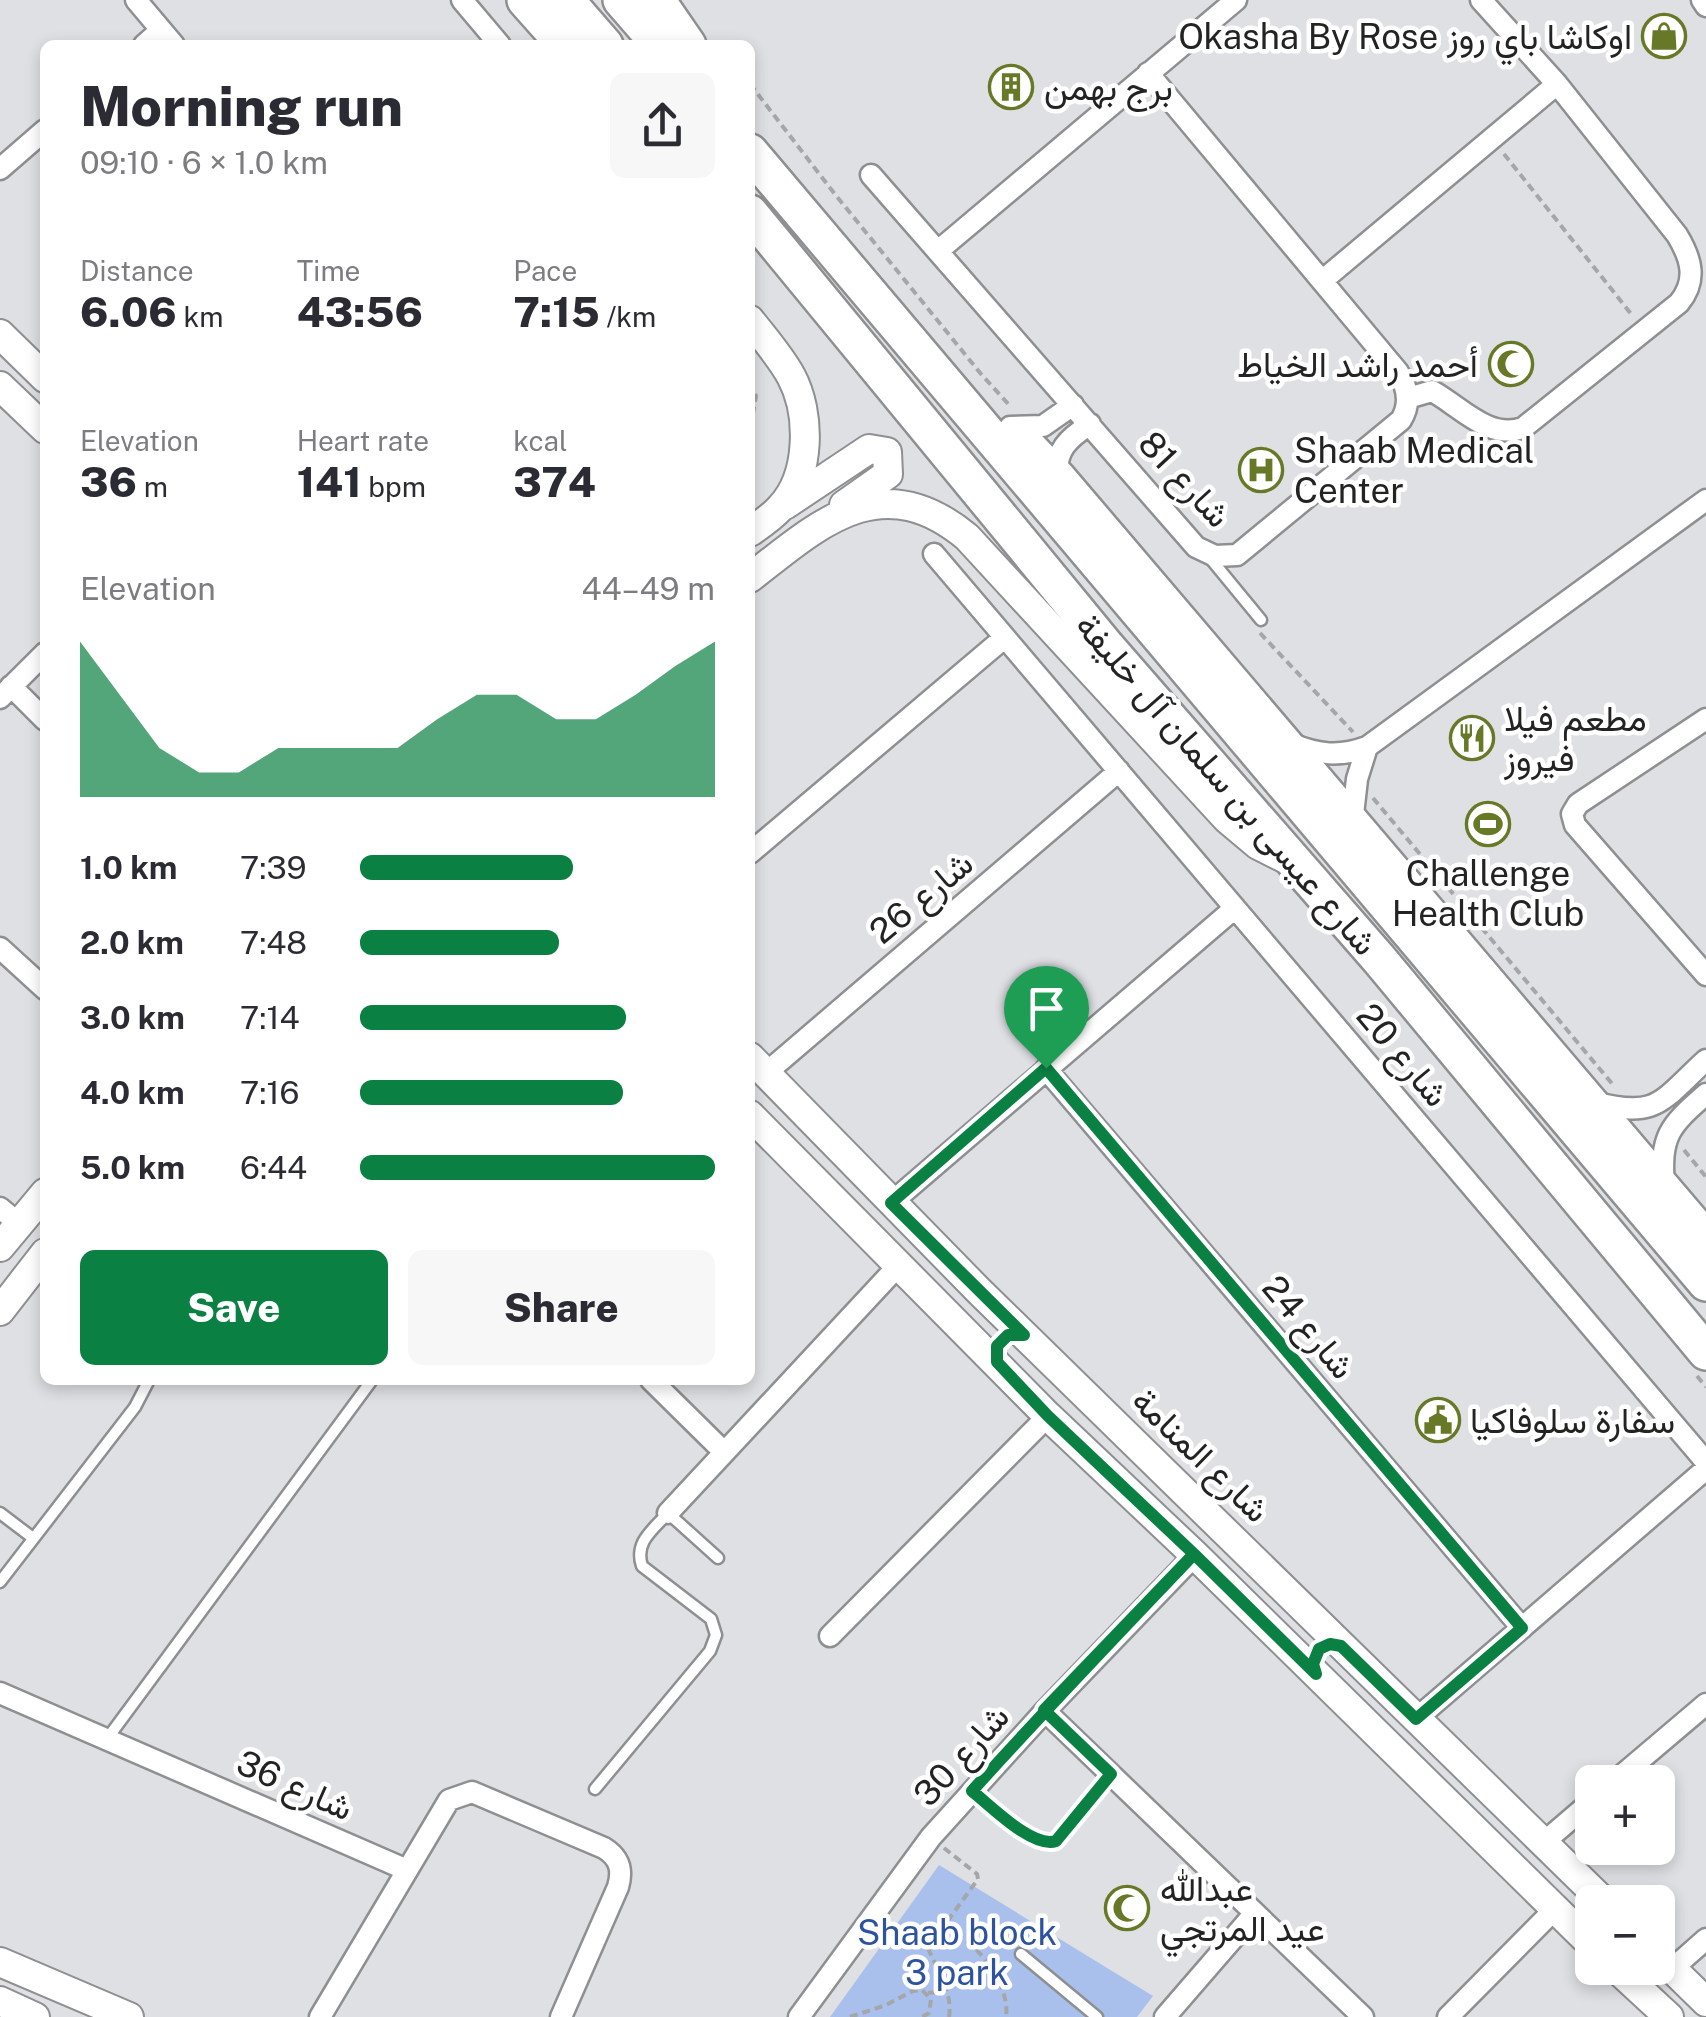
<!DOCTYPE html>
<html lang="en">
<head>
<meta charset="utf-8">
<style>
  :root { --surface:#fff; --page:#f7f7f7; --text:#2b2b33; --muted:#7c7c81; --accent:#0b8043 }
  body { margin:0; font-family:"Public Sans",Vazirmatn,sans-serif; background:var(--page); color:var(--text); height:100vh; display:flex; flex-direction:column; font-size:38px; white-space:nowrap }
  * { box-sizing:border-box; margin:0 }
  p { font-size:32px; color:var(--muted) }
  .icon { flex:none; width:55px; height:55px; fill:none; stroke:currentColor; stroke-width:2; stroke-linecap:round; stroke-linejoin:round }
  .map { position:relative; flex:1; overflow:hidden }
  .details { position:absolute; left:40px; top:40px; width:715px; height:1345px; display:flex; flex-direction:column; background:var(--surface); border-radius:15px; box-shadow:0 5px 15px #0003 }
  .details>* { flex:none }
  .buttons { position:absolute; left:1575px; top:1765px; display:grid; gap:20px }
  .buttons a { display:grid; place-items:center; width:100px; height:100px; border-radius:15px; background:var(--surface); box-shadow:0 5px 15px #0003; font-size:50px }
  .pin { position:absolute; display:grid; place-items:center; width:85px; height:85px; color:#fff; margin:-102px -42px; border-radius:50% 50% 50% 0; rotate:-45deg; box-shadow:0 0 10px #0007 }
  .pin .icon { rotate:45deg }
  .round { display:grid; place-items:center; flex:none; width:105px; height:105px; border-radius:15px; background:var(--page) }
  .summary { display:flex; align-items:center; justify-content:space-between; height:170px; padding:0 40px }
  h1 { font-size:55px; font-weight:800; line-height:75px }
  .figures { display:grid; grid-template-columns:repeat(3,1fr); gap:15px; height:170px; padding:10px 40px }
  .figures div { display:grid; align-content:center }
  .figures b { font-size:42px; font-weight:800 }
  .figures small { font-size:28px; font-weight:400 }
  .figures p { font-size:28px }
  .chart { height:280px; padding:20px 40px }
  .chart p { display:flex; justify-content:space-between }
  .chart svg { width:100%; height:180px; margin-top:10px; fill:var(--accent); opacity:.7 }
  .button { display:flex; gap:20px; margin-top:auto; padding:20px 40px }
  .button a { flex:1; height:115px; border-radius:15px; background:var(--accent); color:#fff; font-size:40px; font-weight:800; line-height:115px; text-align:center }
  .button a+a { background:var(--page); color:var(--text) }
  ul { padding:0 40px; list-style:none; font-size:32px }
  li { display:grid; grid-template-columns:160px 120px 1fr; align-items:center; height:75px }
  li i { height:25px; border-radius:12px; background:var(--accent) }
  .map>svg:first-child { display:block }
</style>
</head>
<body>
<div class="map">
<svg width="1706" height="2017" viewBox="0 0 1706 2017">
  <rect width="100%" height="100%" fill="#dfe0e4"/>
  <path fill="#a8c0eb" d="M939,1865L1153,1996L1137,2017H830Z"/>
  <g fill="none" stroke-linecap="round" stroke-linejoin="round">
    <defs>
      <path id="lane" d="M1210,558L1261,620
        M0,1513L33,1538
        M0,1582L135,1407L149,1380
        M107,1739L372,1380
        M595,1789L710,1651L716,1635L711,1619L642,1566C634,1542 653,1530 668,1513L718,1558
        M973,1791C992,1806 1033,1849 1055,1841L1111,1775
        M1021,1954L1097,2017"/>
      <path id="street" d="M136,0L174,45
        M462,0L500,45
        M1702,0L1706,6
        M144,45L161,30
        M0,169L45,130
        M871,175L1196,547L1215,556L1237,555L1401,420C1411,404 1408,388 1398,372L1148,73
        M938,251L1236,0
        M1323,280L1557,84
        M1408,398L1432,391C1460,406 1488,440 1523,428L1679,303C1698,280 1691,258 1677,235L1557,84L1481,0
        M1010,427L1043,426L1073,405
        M1058,478C1054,450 1069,438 1090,424
        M934,554L1706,1462
        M11,686L45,720
        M0,698L45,653
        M1706,719L1578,804L1572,814L1575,825L1706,975
        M1292,744C1318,755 1340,757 1367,747L1706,500
        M1352,823L1357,779L1367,747
        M750,853L1004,638
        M0,948L45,989
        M1046,1069L1522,1628
        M766,1073L1119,771
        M1593,1102C1658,1119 1660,1102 1706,1060
        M1664,1188C1660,1136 1668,1127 1706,1094
        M891,1203L1235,908
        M0,1208L19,1224
        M651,1380L724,1452
        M668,1513L898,1266
        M830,1636L1048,1416
        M0,1693L407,1870
        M1045,1711L1363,2017
        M1416,1719L1706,1469
        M1614,1782L1706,1704
        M1543,1843L1592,1801
        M1672,1969L1706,1939
        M320,2017L449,1800L472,1792L604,1848C620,1858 623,1870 618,1887L561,2017
        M799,2017L931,1837L1045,1711L1195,1555
        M1165,2017L1255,1913
        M1448,2017L1555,1909"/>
      <path id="secondary" d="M750,320C764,338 780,356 791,376C811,413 811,476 780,508C772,517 760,525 750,532
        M0,334L45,378
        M0,386L45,429
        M785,505L869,449L887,452L888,474L844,505
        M750,578C820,523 881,466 967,537L1227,819L1258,845L1286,859
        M750,1057L979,1291L1604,1902
        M750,1115L1048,1416L1195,1555L1592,1945
        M0,1247L45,1193
        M0,1311L45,1253
        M1658,1955L1706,2002
        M0,1962L129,2017
        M1616,1968L1669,2017
        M0,2001L35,2017"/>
      <path id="highway" d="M525,0L565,45
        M566,0L605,45
        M621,0L660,45
        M657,0L688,45
        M750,152L1706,1283
        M750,213L1107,647L1379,959L1706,1352
        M1017,435L1058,478L1706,1239"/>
    </defs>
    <use href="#lane" stroke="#8d8f91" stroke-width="15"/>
    <use href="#street" stroke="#8d8f91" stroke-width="25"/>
    <use href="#secondary" stroke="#8d8f91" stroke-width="32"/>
    <use href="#highway" stroke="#8d8f91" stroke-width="40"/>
    <path stroke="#a5a6a9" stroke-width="4" stroke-dasharray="8 5" stroke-linecap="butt" d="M750,84L834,193L981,374L1011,407
      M1504,154L1632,315
      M750,382L756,396L750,431
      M1260,633L1353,732
      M1373,798L1614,1086
      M1684,1150L1706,1177
      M1697,1376L1706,1387
      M944,1848L977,1874L978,1879L944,1926
      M928,1993L940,1992L946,1986
      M850,2017L886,2005L913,1991L922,1990L931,1999L929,2013L922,2017
      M949,2017C954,1987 929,1960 922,1931L929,1924C966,1928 1011,1978 1006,2017"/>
    <use href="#lane" stroke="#fff" stroke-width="10"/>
    <use href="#street" stroke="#fff" stroke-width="20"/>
    <use href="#secondary" stroke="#fff" stroke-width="28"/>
    <use href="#highway" stroke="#fff" stroke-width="35"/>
  </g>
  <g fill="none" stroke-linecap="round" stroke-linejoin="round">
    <defs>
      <path id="route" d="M1046,1068L891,1203L1024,1335H1008L997,1346V1362L1048,1416L1194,1554L1044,1710L1111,1774L1056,1841C1033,1849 991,1806 972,1791C1045,1710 1119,1633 1194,1554L1316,1674L1313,1664L1319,1649L1330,1644L1341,1646L1416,1719L1522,1628L1046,1068"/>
    </defs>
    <use href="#route" stroke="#fff" stroke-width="20"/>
    <use href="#route" stroke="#0b8043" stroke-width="12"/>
  </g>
  <defs>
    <symbol id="shop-ring" viewBox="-11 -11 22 22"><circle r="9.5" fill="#fff" stroke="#677827" stroke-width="1.5"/><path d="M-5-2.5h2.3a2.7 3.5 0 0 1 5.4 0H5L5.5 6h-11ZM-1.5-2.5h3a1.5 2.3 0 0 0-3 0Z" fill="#677827"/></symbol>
    <symbol id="building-ring" viewBox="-11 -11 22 22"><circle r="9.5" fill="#fff" stroke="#677827" stroke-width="1.5"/><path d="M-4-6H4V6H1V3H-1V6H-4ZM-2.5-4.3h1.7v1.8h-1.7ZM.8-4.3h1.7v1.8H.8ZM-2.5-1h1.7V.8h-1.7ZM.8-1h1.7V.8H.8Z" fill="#677827"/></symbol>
    <symbol id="mosque-ring" viewBox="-11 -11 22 22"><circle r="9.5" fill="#fff" stroke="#677827" stroke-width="1.5"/><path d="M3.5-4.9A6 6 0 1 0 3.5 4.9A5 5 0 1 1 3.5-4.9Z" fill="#677827"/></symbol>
    <symbol id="hospital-ring" viewBox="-11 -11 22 22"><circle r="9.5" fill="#fff" stroke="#677827" stroke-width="1.5"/><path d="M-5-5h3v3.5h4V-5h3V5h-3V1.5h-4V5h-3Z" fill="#677827"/></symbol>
    <symbol id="restaurant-ring" viewBox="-11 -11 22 22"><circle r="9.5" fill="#fff" stroke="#677827" stroke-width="1.5"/><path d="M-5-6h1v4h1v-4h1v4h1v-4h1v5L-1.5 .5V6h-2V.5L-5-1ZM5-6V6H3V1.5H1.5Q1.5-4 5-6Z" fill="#677827"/></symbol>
    <symbol id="stadium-ring" viewBox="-11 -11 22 22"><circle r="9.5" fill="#fff" stroke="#677827" stroke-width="1.5"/><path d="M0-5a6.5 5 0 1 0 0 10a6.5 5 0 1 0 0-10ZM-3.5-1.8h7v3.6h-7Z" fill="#677827"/></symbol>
    <symbol id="civic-ring" viewBox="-11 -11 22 22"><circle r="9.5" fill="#fff" stroke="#677827" stroke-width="1.5"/><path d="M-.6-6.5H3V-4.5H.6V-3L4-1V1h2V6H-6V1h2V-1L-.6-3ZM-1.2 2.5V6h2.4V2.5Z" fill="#677827"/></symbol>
  </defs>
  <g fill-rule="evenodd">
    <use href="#shop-ring" x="1639" y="11" width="50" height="50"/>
    <use href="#building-ring" x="986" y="62" width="50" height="50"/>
    <use href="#mosque-ring" x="1486" y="339" width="50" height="50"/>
    <use href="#hospital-ring" x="1236" y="445" width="50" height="50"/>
    <use href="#restaurant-ring" x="1447" y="713" width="50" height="50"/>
    <use href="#stadium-ring" x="1463" y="799" width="50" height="50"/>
    <use href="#civic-ring" x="1413" y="1395" width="50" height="50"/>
    <use href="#mosque-ring" x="1102" y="1883" width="50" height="50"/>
  </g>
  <g text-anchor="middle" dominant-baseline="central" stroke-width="9" stroke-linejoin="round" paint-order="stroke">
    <g font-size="35" fill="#232324" stroke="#fff" text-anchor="start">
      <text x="1632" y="36" text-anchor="end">Okasha By Rose اوكاشا باي روز</text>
      <text x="1044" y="87">برج بهمن</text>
      <text x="1478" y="364" text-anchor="end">أحمد راشد الخياط</text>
      <text x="1294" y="450">Shaab Medical<tspan x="1294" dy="40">Center</tspan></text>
      <text x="1504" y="718">مطعم فيلا<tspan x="1504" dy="40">فيروز</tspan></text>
      <text x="1488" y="873" text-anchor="middle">Challenge<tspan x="1488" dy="40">Health Club</tspan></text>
      <text x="1470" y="1420">سفارة سلوفاكيا</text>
      <text x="1160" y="1888">عبدالله<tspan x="1160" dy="40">عيد المرتجي</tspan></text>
    </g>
    <g font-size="35" fill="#232324" stroke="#fff">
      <text transform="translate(1185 479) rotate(47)">شارع 81</text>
      <text transform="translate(1227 784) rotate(49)">شارع عيسى بن سلمان آل خليفة</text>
      <text transform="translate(921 897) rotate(-40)">شارع 26</text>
      <text transform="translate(1403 1055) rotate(50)">شارع 20</text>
      <text transform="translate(1309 1327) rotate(50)">شارع 24</text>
      <text transform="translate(1201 1455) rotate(44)">شارع المنامة</text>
      <text transform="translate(961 1755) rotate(-48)">شارع 30</text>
      <text transform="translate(295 1785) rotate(24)">شارع 36</text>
    </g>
    <g font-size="35" fill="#2e539e" stroke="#fff">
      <text x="957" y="1932">Shaab block<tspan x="957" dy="40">3 park</tspan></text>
    </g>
  </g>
</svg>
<div class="buttons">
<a>+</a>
<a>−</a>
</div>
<div class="pin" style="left:1046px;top:1068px;background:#1e9e55"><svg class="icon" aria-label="arrive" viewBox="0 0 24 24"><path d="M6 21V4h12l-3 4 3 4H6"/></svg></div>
<section class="details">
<div class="summary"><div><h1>Morning run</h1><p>09:10 · 6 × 1.0 km</p></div><a class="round"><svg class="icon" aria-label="share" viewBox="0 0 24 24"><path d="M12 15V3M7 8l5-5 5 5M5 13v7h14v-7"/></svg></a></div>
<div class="figures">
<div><p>Distance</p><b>6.06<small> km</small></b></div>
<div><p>Time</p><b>43:56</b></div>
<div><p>Pace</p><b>7:15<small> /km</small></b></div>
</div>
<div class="figures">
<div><p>Elevation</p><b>36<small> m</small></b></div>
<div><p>Heart rate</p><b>141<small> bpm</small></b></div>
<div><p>kcal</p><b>374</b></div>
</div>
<div class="chart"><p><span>Elevation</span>44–49 m</p>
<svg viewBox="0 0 160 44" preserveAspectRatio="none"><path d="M0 44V6L10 19L20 32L30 38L40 38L50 32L60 32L70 32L80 32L90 25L100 19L110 19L120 25L130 25L140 19L150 12L160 6V44z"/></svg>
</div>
<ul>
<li><b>1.0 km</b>7:39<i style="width:60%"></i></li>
<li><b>2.0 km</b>7:48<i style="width:56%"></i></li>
<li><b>3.0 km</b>7:14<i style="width:75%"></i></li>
<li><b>4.0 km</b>7:16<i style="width:74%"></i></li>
<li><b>5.0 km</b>6:44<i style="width:100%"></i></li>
</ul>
<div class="button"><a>Save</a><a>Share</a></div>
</section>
</div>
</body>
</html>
